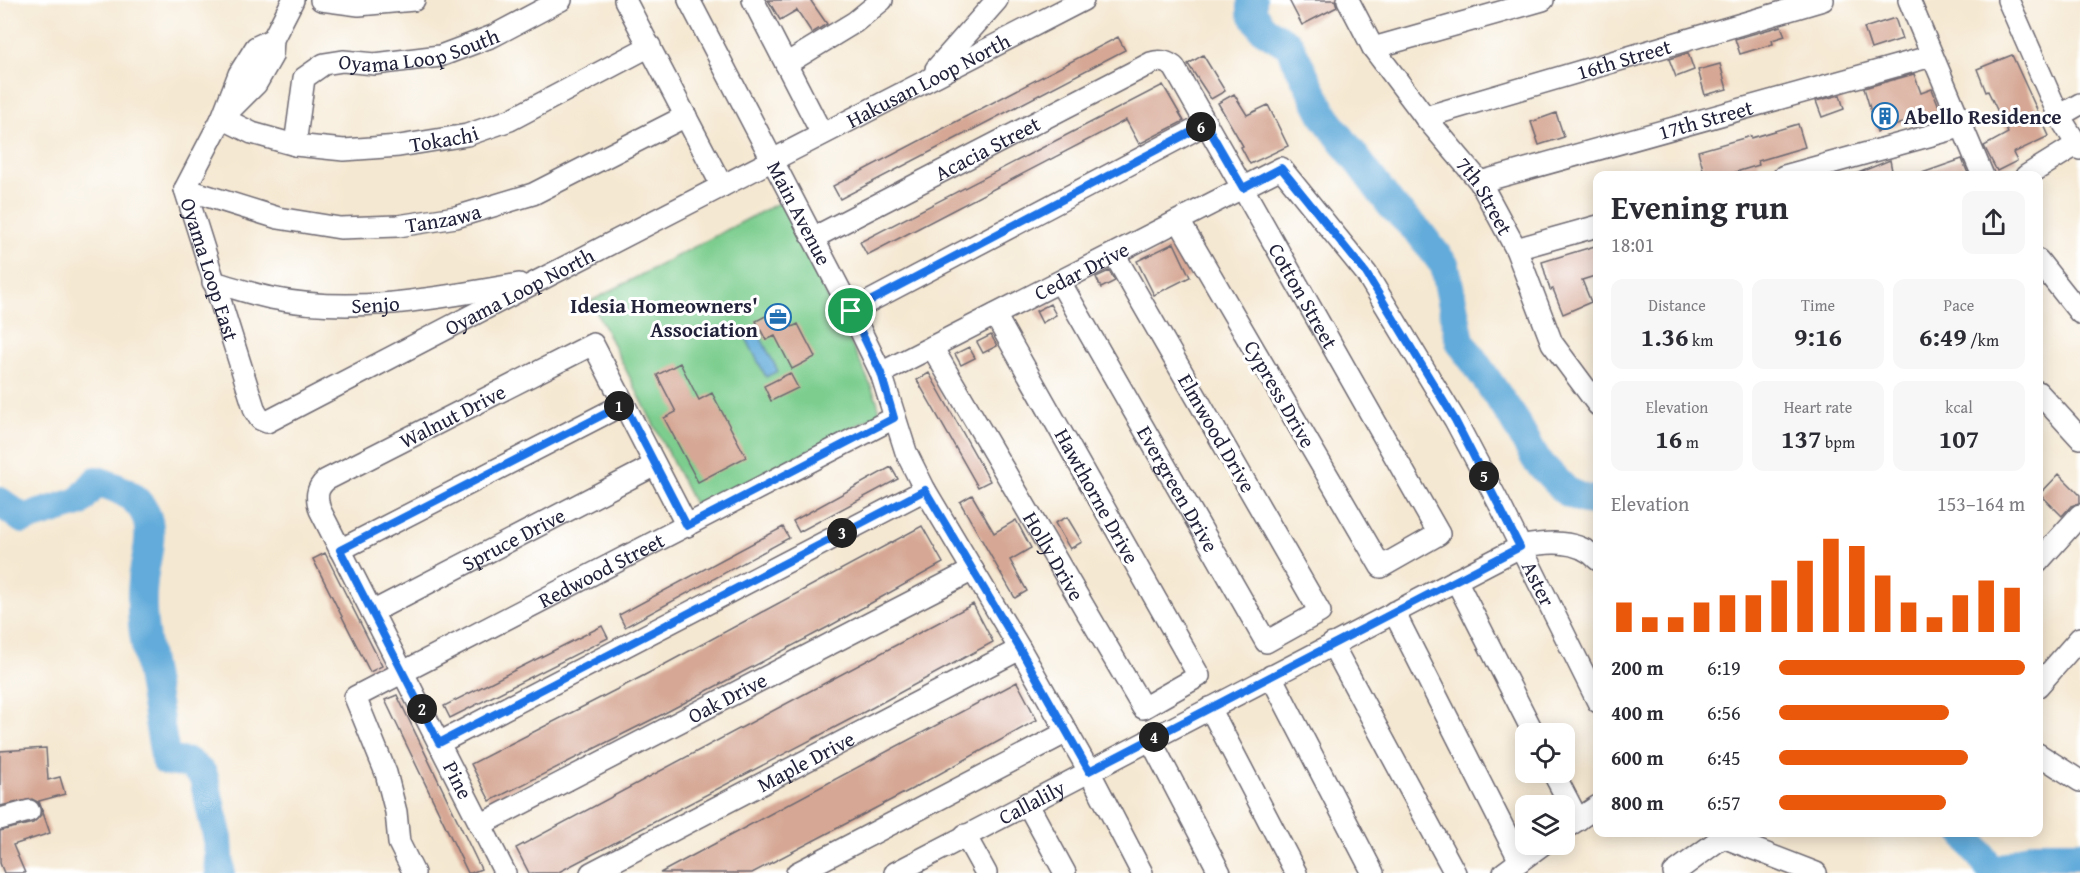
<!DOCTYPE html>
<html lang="en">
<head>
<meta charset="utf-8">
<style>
  :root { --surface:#fff; --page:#f7f7f7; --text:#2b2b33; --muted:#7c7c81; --accent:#ea580c }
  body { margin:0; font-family:"Gentium Book Plus",serif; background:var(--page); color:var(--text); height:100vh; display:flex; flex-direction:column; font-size:22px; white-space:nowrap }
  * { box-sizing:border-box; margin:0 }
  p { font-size:20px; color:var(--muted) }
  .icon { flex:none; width:33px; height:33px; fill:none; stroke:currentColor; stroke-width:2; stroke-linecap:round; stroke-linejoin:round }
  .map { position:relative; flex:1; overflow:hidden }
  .panel { position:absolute; left:1593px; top:171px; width:450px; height:666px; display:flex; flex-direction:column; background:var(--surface); border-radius:12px; box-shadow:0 3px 15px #0003 }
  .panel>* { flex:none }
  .buttons { position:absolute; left:1515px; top:723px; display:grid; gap:12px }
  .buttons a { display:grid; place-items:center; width:60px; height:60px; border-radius:12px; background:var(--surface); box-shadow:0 3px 15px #0003; font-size:30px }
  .pin { position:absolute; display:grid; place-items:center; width:51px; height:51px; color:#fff; margin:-26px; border:3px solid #fff; border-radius:50%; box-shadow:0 2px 6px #0007 }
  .km { position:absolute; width:30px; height:30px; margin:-15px; border-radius:50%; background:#222; color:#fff; font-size:16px; line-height:30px; text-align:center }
  .round { display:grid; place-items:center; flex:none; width:63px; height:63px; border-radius:12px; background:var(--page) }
  .head { display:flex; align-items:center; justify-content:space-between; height:102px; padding:0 18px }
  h1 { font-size:33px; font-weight:700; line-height:45px }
  .figures { display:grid; grid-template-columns:repeat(3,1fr); gap:9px; height:102px; padding:6px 18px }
  .figures div { display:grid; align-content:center; border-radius:12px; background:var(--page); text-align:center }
  .figures b { font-size:26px; font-weight:700 }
  .figures small { font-size:16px; font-weight:400 }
  .figures p { font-size:16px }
  .chart { height:168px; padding:12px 18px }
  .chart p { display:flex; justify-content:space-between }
  .chart svg { width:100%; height:108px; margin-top:6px; stroke:var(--accent); stroke-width:6 }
  ul { padding:0 18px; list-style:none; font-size:20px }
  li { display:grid; grid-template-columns:96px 72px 1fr; align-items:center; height:45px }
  li i { height:15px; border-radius:8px; background:var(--accent) }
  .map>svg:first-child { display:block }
</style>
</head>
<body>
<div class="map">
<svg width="2080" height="873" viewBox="0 0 2080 873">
  <rect width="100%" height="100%" fill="#fff"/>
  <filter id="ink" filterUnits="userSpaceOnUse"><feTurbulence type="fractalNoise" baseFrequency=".0167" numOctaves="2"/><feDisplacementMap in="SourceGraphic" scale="12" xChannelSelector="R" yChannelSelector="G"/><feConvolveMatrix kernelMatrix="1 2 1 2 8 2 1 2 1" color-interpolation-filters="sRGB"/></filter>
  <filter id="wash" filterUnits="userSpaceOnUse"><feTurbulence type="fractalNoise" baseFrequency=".008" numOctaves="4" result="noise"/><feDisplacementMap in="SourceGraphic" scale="24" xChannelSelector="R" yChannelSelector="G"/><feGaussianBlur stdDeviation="1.35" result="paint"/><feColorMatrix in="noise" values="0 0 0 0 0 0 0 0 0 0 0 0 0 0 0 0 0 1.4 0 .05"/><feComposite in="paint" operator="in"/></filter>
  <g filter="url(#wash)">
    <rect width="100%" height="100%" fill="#f5e8d2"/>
    <path fill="#7bcd8e" stroke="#4e7864" stroke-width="1.5" d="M780,202L862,366L877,400L880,413L702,507L694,504L591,301Z"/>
    <path fill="#62abda" stroke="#42668a" stroke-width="1.5" d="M756,329L778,371L766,377L747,340L751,331Z"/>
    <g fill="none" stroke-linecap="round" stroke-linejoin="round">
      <path stroke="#62abda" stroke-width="30" d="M1252,0V12L1263,29L1289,45L1325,117L1391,205L1419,232L1445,266L1460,341L1513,418L1537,461L1567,492L1584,499L1598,501
        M0,502L23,519L79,502L97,481C115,487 136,494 145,513C155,534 145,559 143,580C139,617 146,645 152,680C157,707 161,734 166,761L189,763L203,775L218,839L220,873
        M1964,832L1993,873
        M1995,873L2035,855H2080"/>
    </g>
    <g id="blocks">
      <path fill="#d6a794" d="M768,0H813L811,1L827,24L812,33L797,10L780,20Z
        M1289,0H1335L1337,7L1302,25Z
        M1895,18L1902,39L1871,49L1864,28Z
        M1781,26L1785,36L1772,40L1773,44L1740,54L1735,39Z
        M1118,37L1125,50L840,199L833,186Z
        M1688,53L1694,70L1676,77L1669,59Z
        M1203,55L1225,91L1211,99L1188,64Z
        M2012,55L2049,136L2013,153L2017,161L1997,171L1984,146L2008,133L1988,91L1986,92L1977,69Z
        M1720,64L1727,89L1705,95L1698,70Z
        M1914,74L1921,93L1932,89L1942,114L1907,125L1906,122L1877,132L1864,88Z
        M1163,85L1184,121L1139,144L1126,120L867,255L860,242Z
        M1234,94L1247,115L1268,105L1288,146L1250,164L1241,147L1243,146L1218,103Z
        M1840,95L1844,109L1822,117L1816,101Z
        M1556,113L1564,137L1539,145L1531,122Z
        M1798,124L1805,147L1758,161L1759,165L1723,176H1705L1698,151L1751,136V138Z
        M1962,159L1969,176H1922V173Z
        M1890,160L1893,176H1853V175Z
        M1174,243L1190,277L1154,295L1137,261Z
        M1598,245V275L1582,280L1591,302L1563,314L1553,289L1550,290L1542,262Z
        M1109,271L1115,281L1101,288L1096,277Z
        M1050,304L1056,315L1042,323L1036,311Z
        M781,308L792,327L798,324L815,357L792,369L775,336L766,340L756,321Z
        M991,335L997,346L983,353L977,342Z
        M969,347L975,358L961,365L955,354Z
        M680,363L699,400L712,393L746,457L698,482L664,418L676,412L657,375Z
        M790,373L798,388L771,401L764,386Z
        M929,373L990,481L978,487L917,380Z
        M891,467L898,479L799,532L793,521Z
        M2059,474L2080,495V503L2071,506L2062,516L2040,494Z
        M972,495L994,533L1016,520L1031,548L1010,560L1027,591L1015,598L960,502Z
        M1067,517L1082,542L1070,549L1055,523Z
        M922,526L943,563L828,627L663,714L490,801L471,764L643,676Z
        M783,527L789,538L625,627L619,615Z
        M325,553L382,666L370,672L313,559Z
        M973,604L993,642L868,710L557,873H529L516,848Z
        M602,626L608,638L450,718L444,706Z
        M1017,682L1037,720L912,789L752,873H660Z
        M397,695L481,869L471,873H468L385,700Z
        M46,748L48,780L60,777L65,794L39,801L50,833L13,845L25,873H4L0,863V831L33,823L41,815V808L38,802L32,799L0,806V751Z"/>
    </g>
  </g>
  <g filter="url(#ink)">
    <use href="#blocks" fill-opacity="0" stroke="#6c6770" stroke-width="1.5"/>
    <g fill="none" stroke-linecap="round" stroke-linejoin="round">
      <defs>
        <g id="minor">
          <path d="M321,0L359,5L414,0"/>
          <path d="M625,0L722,186"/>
          <path id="s1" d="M689,0L851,311L881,373L906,452L925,490L1020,649L1089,771L1142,873"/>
          <path d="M753,0L822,134"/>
          <path id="s2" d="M1348,0L1373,48L1425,117L1480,182L1516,249L1552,343L1598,405"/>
          <path d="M1909,0L1983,176"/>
          <path d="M2008,0L2059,116L2080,149"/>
          <path id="s3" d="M273,39L256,47L239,74L222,118L185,189L255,411L260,419L267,422L538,281L1083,0"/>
          <path d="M1373,48L1543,0"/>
          <path d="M786,64L855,22L882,0"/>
          <path d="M936,69L997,0"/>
          <path d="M229,111L256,84L272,56L273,39L293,0"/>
          <path d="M2059,116L2080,104"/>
          <path id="s4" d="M1425,117L1823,0"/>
          <path id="s5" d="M222,118L252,133L295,145L344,150L399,146L467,135L510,120L650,46"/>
          <path id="s6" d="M295,145L304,78L324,64L343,61L375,64L440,56L493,36L561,0"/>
          <path d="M1784,176L1961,127"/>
          <path d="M2026,176L2076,145"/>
          <path id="s7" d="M1480,182L1932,56"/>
          <path id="s8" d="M185,189L278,218L340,228L398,226L456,217L533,194L686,116"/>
          <path id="s9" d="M813,238L1151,63C1160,60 1166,61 1174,67L1439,534L1381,567L1179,221"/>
          <path d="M1516,249L1598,226"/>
          <path d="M2038,260L2080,313"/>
          <path id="s10" d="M213,282C232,287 252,294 271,298C354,315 438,298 519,284"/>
          <path id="s11" d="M1060,282L1266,642L1320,612L1114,254"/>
          <path d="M851,311L1206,124"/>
          <path id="s12" d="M932,347L1143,708L1199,676L995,315"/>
          <path id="s13" d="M881,373L1281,168L1366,273L1455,420L1502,509L1598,702"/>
          <path d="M2038,392L2080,438"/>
          <path d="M340,550L624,404"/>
          <path d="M2038,562L2080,515"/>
          <path d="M1456,580L1534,734"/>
          <path id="s14" d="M372,612L655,465"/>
          <path d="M1394,612L1520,861"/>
          <path d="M1332,644L1455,873"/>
          <path d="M1271,676L1373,873"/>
          <path d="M2038,686L2080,638"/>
          <path d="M1210,708L1296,873"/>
          <path d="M1150,739L1220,873"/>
          <path d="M439,743L925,490"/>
          <path d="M2038,754L2080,781"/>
          <path d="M1553,772L1578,820"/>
          <path d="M1027,803L1065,873"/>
          <path d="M0,819L29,811"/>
          <path id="s15" d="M480,825L973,570"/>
          <path d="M1564,829L1598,806"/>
          <path d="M965,835L986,873"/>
          <path id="s16" d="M414,873L399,843L396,812L386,773L355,697L894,418"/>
          <path id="s17" d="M505,873L320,510C316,497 316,489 326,480L593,344L687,526"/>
          <path id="s18" d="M591,873L1020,649"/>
          <path d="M797,873L1067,732"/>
          <path id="s19" d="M895,873L1520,547C1546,542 1578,538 1598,560"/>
          <path d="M1504,873L1543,844"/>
          <path d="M1674,873L1723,837L1816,873"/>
        </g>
      </defs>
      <use href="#minor" stroke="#6c6770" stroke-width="24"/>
      <use href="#minor" stroke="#fff" stroke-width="21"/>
    </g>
  </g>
  <g fill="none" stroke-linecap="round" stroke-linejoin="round" filter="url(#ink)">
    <defs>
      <path id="route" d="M1206,124L1243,188L1281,168L1366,273L1455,420L1520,547L1089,771L1020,649L925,490L439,743L340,550L624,404L687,526L894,418L881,373L851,311Z"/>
    </defs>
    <use href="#route" stroke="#fff" stroke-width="12"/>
    <use href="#route" stroke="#1a73e8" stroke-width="8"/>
  </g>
  <defs>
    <symbol id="building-ring" viewBox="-11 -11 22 22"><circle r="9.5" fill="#fff" stroke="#1f6fb2" stroke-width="1.5"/><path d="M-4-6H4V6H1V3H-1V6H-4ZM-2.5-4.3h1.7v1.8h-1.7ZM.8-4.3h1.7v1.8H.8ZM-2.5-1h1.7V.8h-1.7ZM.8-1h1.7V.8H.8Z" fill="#1f6fb2"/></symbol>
    <symbol id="office-ring" viewBox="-11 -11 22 22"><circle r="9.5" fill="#fff" stroke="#1f6fb2" stroke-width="1.5"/><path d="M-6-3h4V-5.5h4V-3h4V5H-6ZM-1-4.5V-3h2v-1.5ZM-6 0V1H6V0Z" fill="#1f6fb2"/></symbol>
  </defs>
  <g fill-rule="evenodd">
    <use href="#building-ring" x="1870" y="101" width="30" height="30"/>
    <use href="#office-ring" x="763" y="302" width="30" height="30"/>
  </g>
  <g text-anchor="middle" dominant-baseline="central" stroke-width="6" stroke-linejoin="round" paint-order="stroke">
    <g font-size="21" fill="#22223b" stroke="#fff">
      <text stroke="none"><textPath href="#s6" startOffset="189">Oyama Loop South</textPath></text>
      <text stroke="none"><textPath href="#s4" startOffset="207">16th Street</textPath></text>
      <text stroke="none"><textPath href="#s3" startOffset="1172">Hakusan Loop North</textPath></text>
      <text stroke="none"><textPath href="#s7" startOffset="234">17th Street</textPath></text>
      <text stroke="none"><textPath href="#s5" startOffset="228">Tokachi</textPath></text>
      <text stroke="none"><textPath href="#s9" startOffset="196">Acacia Street</textPath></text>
      <text stroke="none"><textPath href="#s2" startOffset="240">7th Street</textPath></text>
      <text stroke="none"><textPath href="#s1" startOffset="240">Main Avenue</textPath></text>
      <text stroke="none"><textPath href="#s8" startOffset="264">Tanzawa</textPath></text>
      <text stroke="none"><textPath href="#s3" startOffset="262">Oyama Loop East</textPath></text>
      <text stroke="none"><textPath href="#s13" startOffset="225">Cedar Drive</textPath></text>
      <text stroke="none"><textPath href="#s3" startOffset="712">Oyama Loop North</textPath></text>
      <text stroke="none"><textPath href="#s9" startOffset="668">Cotton Street</textPath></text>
      <text stroke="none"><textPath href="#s10" startOffset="165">Senjo</textPath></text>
      <text transform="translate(1280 394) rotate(60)">Cypress Drive</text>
      <text stroke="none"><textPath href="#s17" startOffset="582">Walnut Drive</textPath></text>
      <text transform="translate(1217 433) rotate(60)">Elmwood Drive</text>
      <text stroke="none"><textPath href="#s11" startOffset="238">Evergreen Drive</textPath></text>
      <text transform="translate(1097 496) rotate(61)">Hawthorne Drive</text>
      <text stroke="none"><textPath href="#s14" startOffset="159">Spruce Drive</textPath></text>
      <text stroke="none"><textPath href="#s12" startOffset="242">Holly Drive</textPath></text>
      <text stroke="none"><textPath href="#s16" startOffset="464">Redwood Street</textPath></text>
      <text stroke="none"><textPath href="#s13" startOffset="940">Aster</textPath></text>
      <text stroke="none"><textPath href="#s15" startOffset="278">Oak Drive</textPath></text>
      <text stroke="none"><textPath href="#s18" startOffset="242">Maple Drive</textPath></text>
      <text transform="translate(458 780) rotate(63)">Pine</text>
      <text stroke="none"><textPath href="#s19" startOffset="154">Callalily</textPath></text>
    </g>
    <g font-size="21" font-weight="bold" fill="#22223b" stroke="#fff" text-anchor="start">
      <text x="1904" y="116">Abello Residence</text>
      <text x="758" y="305" text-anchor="end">Idesia Homeowners'<tspan x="758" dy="24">Association</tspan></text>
    </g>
  </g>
</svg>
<div class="buttons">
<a><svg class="icon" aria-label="locate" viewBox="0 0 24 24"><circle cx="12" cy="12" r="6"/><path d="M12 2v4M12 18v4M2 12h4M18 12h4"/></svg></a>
<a><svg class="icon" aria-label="layers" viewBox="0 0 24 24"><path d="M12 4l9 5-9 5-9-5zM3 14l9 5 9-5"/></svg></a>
</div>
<div class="pin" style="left:851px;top:311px;background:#1e9e55"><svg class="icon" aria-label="arrive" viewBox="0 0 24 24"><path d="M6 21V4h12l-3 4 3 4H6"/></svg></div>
<b class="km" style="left:619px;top:406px">1</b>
<b class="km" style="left:422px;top:709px">2</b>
<b class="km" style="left:842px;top:533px">3</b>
<b class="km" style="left:1154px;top:737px">4</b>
<b class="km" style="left:1484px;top:476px">5</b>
<b class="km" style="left:1201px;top:127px">6</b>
<section class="panel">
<div class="head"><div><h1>Evening run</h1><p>18:01</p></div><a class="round"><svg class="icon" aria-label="share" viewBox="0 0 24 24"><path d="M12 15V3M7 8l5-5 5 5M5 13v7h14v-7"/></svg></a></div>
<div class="figures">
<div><p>Distance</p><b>1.36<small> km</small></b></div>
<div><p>Time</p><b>9:16</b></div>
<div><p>Pace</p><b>6:49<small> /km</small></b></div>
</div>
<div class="figures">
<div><p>Elevation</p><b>16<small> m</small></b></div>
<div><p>Heart rate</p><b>137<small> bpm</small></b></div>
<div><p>kcal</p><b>107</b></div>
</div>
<div class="chart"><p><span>Elevation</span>153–164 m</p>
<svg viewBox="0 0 160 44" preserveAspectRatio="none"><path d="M5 44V32M15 44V38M25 44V38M35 44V32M45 44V29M55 44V29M65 44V23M75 44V15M85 44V6M95 44V9M105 44V21M115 44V32M125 44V38M135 44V29M145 44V23M155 44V26"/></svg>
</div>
<ul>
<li><b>200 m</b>6:19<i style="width:100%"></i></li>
<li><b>400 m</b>6:56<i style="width:69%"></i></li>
<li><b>600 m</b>6:45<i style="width:77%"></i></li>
<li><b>800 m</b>6:57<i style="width:68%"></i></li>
</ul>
</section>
</div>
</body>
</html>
